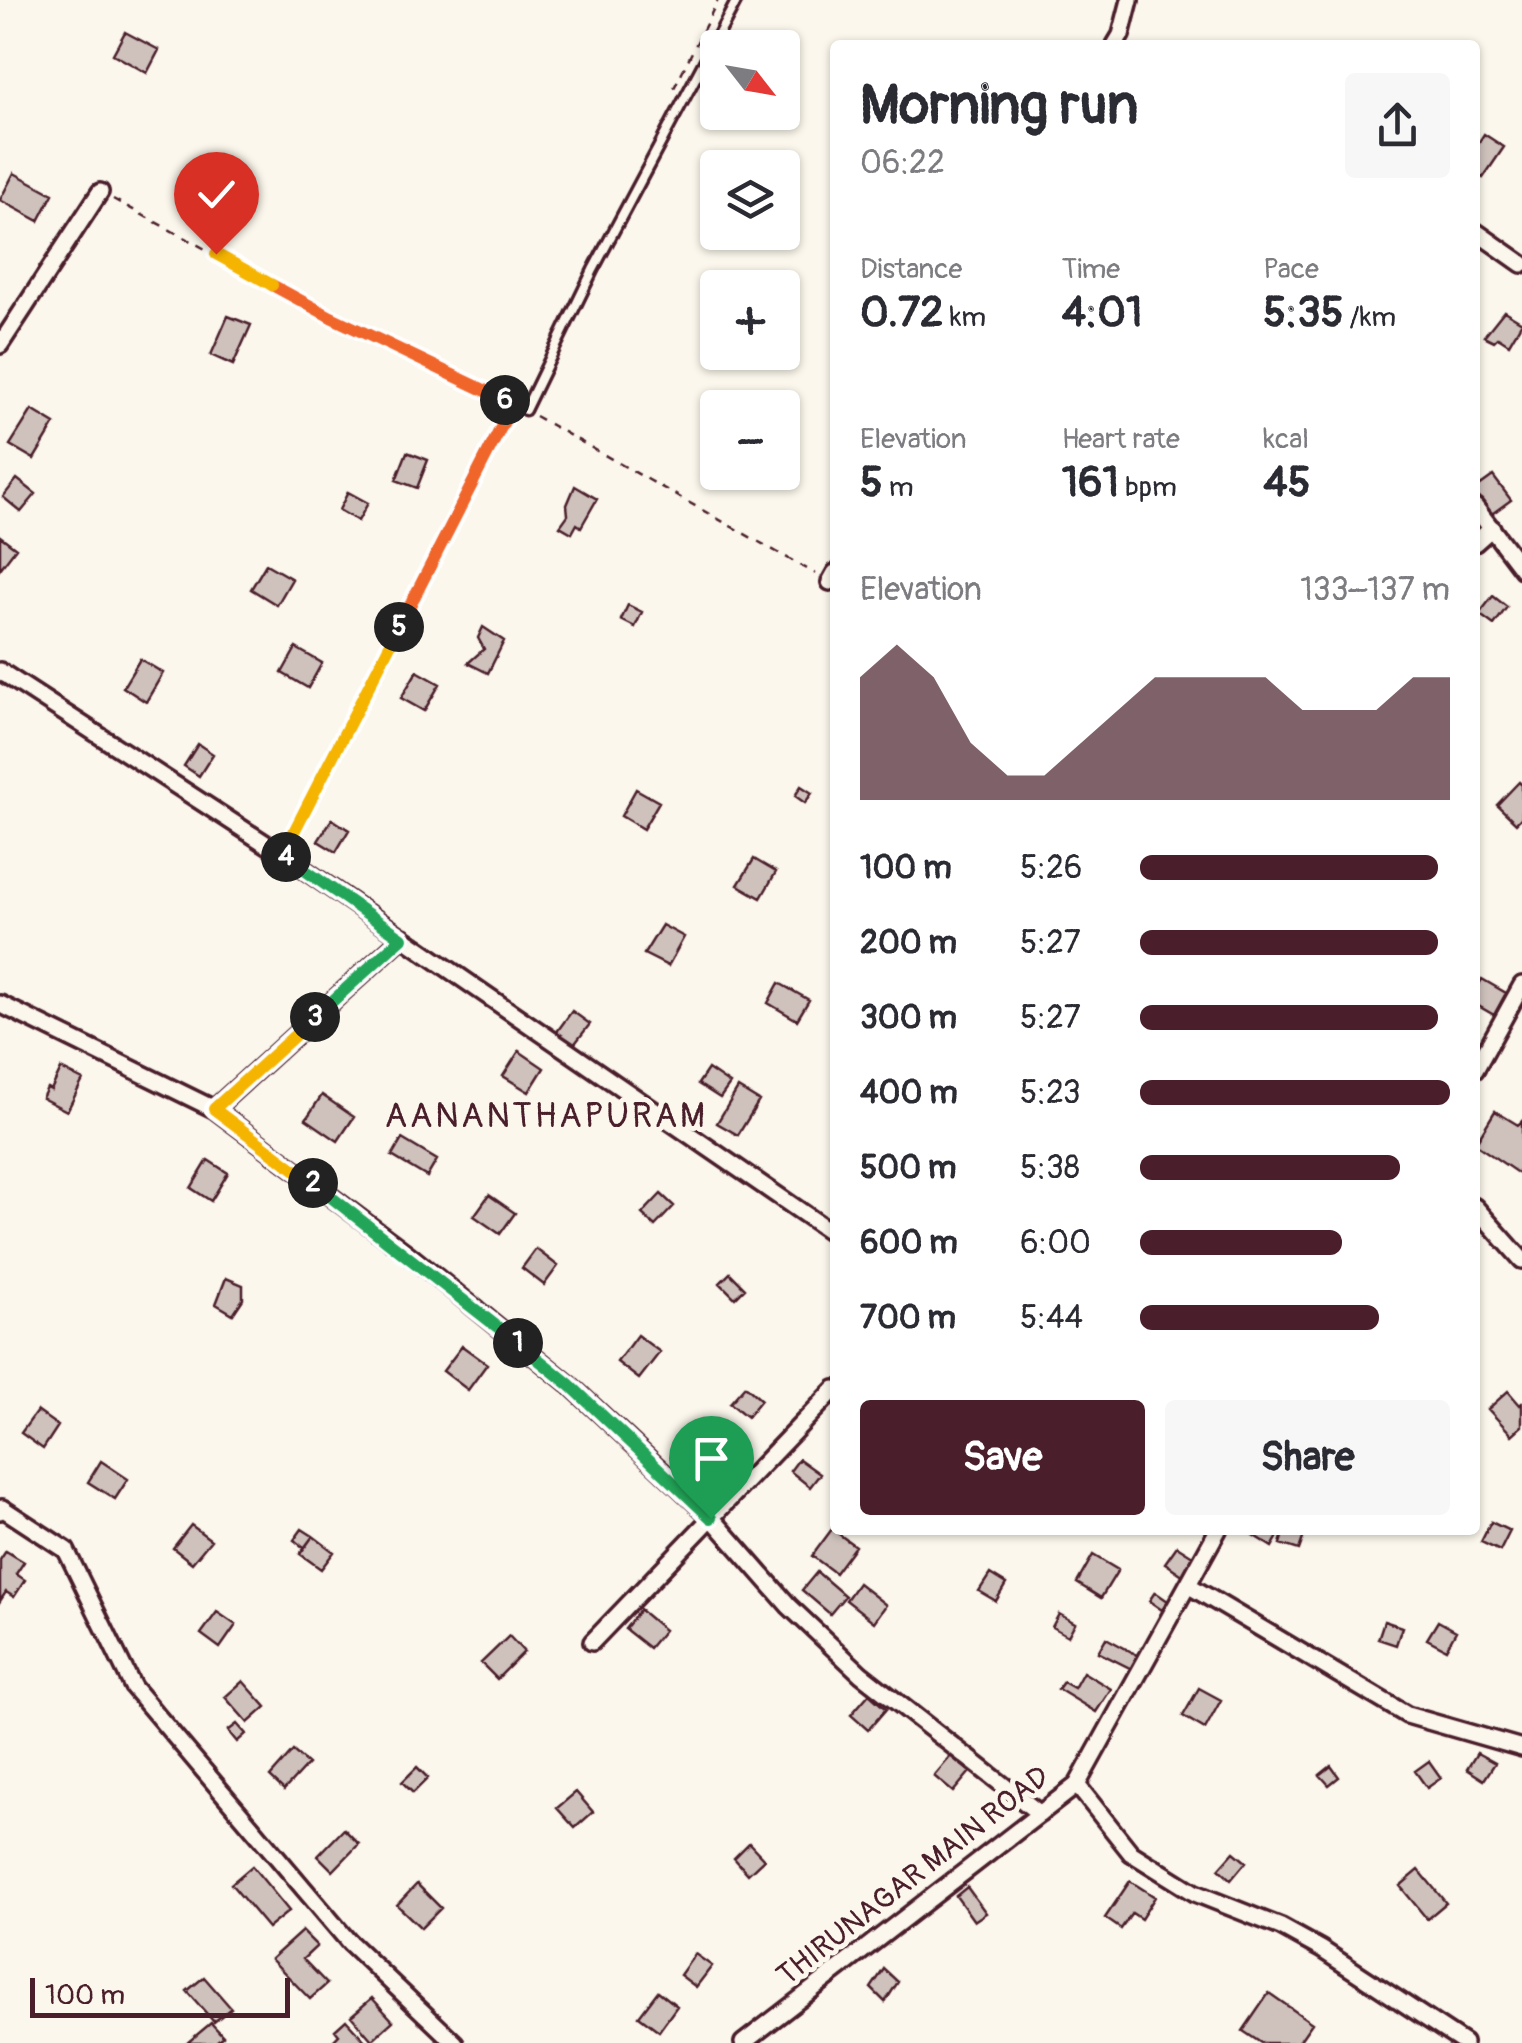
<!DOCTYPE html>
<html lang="en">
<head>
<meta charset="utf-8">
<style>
  :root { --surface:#fff; --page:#f7f7f7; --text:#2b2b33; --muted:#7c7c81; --accent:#4a1f2b }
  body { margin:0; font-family:Pangolin,sans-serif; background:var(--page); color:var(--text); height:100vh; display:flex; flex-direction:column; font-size:38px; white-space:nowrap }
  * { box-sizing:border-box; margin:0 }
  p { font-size:32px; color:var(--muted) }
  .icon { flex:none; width:55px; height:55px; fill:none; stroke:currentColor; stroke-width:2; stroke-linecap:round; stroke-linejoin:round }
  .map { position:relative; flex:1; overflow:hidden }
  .details { position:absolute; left:830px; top:40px; width:650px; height:1495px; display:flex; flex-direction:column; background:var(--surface); border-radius:10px; box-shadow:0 2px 8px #0004 }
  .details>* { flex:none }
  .needle { width:65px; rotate:121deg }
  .buttons { position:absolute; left:700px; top:30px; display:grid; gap:20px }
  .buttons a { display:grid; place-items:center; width:100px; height:100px; border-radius:10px; background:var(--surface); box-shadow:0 2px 8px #0004; font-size:50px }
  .scale { position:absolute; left:30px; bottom:25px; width:260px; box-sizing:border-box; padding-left:10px; border:5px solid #4a1f2b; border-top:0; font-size:28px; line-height:35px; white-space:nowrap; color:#4a1f2b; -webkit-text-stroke:8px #fbf7ec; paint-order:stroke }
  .pin { position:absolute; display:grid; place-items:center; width:85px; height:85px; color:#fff; margin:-102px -42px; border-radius:50% 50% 50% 0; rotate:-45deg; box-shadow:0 0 10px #0007 }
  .pin .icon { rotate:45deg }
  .km { position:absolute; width:50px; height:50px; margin:-25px; border-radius:50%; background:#222; color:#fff; font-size:28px; line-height:50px; text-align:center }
  .round { display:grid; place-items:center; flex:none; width:105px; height:105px; border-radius:10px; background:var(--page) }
  .headline { display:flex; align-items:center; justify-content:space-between; height:170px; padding:0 30px }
  h1 { font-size:55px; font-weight:800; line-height:75px }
  .figures { display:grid; grid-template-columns:repeat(3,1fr); gap:15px; height:170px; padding:10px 30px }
  .figures div { display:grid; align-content:center }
  .figures b { font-size:42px; font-weight:800 }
  .figures small { font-size:28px; font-weight:400 }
  .figures p { font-size:28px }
  .chart { height:280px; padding:20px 30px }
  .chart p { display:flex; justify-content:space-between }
  .chart svg { width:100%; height:180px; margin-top:10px; fill:var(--accent); opacity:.7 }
  .cta { display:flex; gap:20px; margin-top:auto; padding:20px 30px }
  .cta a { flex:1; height:115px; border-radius:10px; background:var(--accent); color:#fff; font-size:40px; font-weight:800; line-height:115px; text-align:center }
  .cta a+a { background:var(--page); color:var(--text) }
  ul { padding:0 30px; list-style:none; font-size:32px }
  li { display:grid; grid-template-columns:160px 120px 1fr; align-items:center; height:75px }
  li i { height:25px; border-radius:12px; background:var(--accent) }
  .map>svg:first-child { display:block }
</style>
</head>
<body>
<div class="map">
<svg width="1522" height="2043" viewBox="0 0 1522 2043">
  <rect width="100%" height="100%" fill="#fbf7ec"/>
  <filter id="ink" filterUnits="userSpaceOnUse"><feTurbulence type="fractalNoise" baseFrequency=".01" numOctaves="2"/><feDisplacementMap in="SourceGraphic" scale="20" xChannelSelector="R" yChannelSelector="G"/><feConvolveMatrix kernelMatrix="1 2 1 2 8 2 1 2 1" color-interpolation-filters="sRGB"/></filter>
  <g filter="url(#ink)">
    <path fill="#cfc2bc" stroke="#4a1f2b" stroke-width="2.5" d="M125,32L159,50L147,73L113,54Z
      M1484,134L1504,147L1483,178L1475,173V148Z
      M14,173L53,194L39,221L0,200Z
      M1504,311L1522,322L1509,344L1498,337L1494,341L1484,336Z
      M228,316L251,325L233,365L211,355Z
      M32,410L55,424L34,459L10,445Z
      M407,452L428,460L417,488L396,480Z
      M1493,476L1511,500L1489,516L1475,496V489Z
      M17,479L36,494L21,512L3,497Z
      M575,486L597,499L581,527L577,524L572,533L560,526L568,515L567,505Z
      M348,492L368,503L358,521L339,510Z
      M0,536L16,548L0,569Z
      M266,564L292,579L277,605L251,589Z
      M1493,596L1507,607L1494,625L1479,614Z
      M628,605L642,612L635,627L621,620Z
      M483,627L504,641L488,673L468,663L484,649L478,638Z
      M296,648L322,663L308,688L282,673Z
      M140,659L163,673L146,702L123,687Z
      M417,671L440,684L424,711L401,698Z
      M198,744L213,754L199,776L184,766Z
      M1519,782L1522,785V817L1516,823L1497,805Z
      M801,786L812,793L805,803L795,796Z
      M636,789L659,802L643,829L621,816Z
      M332,819L349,830L336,852L318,841Z
      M754,859L776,872L761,898L738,885Z
      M662,925L684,937L668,966L644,954Z
      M1482,979L1506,993L1494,1015L1475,1004V991Z
      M779,983L809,1000L797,1020L768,1003Z
      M572,1011L590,1024L573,1046L556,1033Z
      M519,1051L544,1068L529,1092L503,1076Z
      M61,1069L83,1080L67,1111L42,1098L47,1088L51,1090Z
      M708,1069L730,1084L720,1098L698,1084Z
      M738,1088L759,1101L738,1135L717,1123Z
      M322,1095L354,1117L338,1141L306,1119Z
      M1495,1111L1518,1125L1522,1121V1176L1475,1144Z
      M402,1139L437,1160L427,1177L392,1156Z
      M208,1160L228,1173L211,1201L191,1188Z
      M661,1194L674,1206L655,1226L642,1214Z
      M489,1195L515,1213L500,1234L474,1216Z
      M536,1249L558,1266L544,1285L522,1268Z
      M730,1273L745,1288L735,1298L720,1283Z
      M226,1278L243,1285V1299L233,1314L216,1304Z
      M637,1335L660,1352L639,1379L617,1362Z
      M462,1346L487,1364L468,1390L443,1371Z
      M745,1386L761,1400L747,1417L730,1403Z
      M1508,1391L1520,1405L1522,1403V1426L1512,1435L1488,1409Z
      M37,1411L58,1426L43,1449L21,1433Z
      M799,1459L820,1474L810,1487L790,1471Z
      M101,1461L128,1479L115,1499L88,1482Z
      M1491,1522L1510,1531L1500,1551L1481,1542Z
      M191,1525L211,1540L192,1563L173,1548Z
      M302,1529L313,1536L304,1548L294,1540Z
      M832,1529L855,1546L835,1573L812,1556Z
      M1256,1530H1275L1280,1533L1272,1547L1253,1535Z
      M1284,1530H1306L1299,1550L1280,1544Z
      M313,1536L334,1552L321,1569L300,1554Z
      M1177,1546L1196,1558L1184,1576L1165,1563Z
      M6,1551L24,1562L16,1574L25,1580L14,1597L6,1592L0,1601V1560Z
      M1093,1555L1118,1570L1101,1598L1077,1583Z
      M817,1572L845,1596L830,1614L802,1590Z
      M990,1574L1006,1584L996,1601L979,1591Z
      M858,1583L886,1605L874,1622L846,1600Z
      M1155,1592L1168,1601L1162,1610L1149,1601Z
      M640,1610L664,1630L649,1648L625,1629Z
      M217,1612L236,1625L220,1648L201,1634Z
      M1059,1614L1075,1623L1068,1636L1052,1627Z
      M1384,1621L1402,1627L1396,1645L1378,1639Z
      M1438,1621L1456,1631L1446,1649L1427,1639Z
      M509,1636L524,1652L497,1679L481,1663Z
      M1106,1638L1141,1657L1134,1670L1098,1652Z
      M1083,1672L1111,1689L1096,1712L1058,1689L1063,1682L1074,1688Z
      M243,1681L266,1707L248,1723L225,1697Z
      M1199,1688L1221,1700L1205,1729L1183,1716Z
      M869,1694L886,1709L868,1730L851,1715Z
      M237,1724L246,1734L237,1742L228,1731Z
      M293,1751L308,1764L284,1790L270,1777Z
      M1477,1753L1495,1763L1484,1780L1467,1769Z
      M951,1756L970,1772L953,1792L934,1776Z
      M1429,1761L1441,1778L1427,1788L1415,1771Z
      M1331,1766L1339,1777L1329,1785L1320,1775Z
      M417,1767L428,1778L413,1793L402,1782Z
      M576,1792L593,1812L575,1828L557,1808Z
      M344,1829L359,1844L333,1871L318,1856Z
      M749,1843L764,1859L748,1874L734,1858Z
      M1234,1852L1246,1862L1231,1880L1219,1869Z
      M252,1866L289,1911L268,1928L231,1884Z
      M1419,1870L1446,1903L1427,1919L1400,1886Z
      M1130,1881L1155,1897L1141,1919L1132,1913L1121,1929L1105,1918Z
      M417,1884L441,1908L421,1928L397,1905Z
      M967,1887L986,1913L974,1921L956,1896Z
      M302,1931L317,1946L303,1959L327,1984L310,1999L271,1959Z
      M695,1954L712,1966L696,1987L680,1975Z
      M884,1969L898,1982L885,2002L871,1988Z
      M204,1977L231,2008L214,2022L187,1991Z
      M658,1991L677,2006L659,2031L639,2016Z
      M1269,1993L1312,2023L1298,2043H1261L1243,2031Z
      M372,1998L393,2021L372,2040L351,2016Z
      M346,2020L367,2043H331L339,2035L335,2030Z
      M211,2023L223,2036L215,2043H187Z"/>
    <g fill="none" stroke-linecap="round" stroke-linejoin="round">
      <defs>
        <path id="service" d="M525,410L593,270L737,0"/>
        <path id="minor" d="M1115,45L1121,35L1130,0
          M1475,231L1522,264
          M0,345L100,192
          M1475,507L1522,569
          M1475,543L1492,528
          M830,582L835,573
          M0,671L283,855L835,1235
          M0,1004L214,1109L408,1254L570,1385L711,1517L789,1606L861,1674L1040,1814
          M1475,1070L1522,985
          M214,1109L403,937
          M1475,1207L1522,1260
          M0,1511L2,1508L66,1550L133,1687L349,1942L455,2043
          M1188,1585L1407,1715L1522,1748
          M592,1642L835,1389
          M1077,1785L1131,1853L1195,1893L1281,1927L1321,1949L1464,2043
          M743,2043L1077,1785L1218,1530"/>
      </defs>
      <use href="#service" stroke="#4a1f2b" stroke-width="15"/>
      <use href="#minor" stroke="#4a1f2b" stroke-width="22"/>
      <path stroke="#4a1f2b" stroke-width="2.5" stroke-dasharray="8 8" stroke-linecap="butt" d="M674,88L718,0
        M113,199L331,317L515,405
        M535,416L816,574
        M290,841L511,407"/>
      <use href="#service" stroke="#fbf7ec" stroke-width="8"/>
      <use href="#minor" stroke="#fbf7ec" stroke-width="15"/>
    </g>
  </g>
  <g fill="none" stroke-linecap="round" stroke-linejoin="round" filter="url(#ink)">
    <defs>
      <path id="split-1" d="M518,1343L570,1385L711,1518"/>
      <path id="split-2" d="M313,1183L518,1343"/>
      <path id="split-3" d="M313,1183L214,1109L315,1017"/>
      <path id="split-4" d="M286,857L402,938L315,1017"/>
      <path id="split-5" d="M286,857L282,855L399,627"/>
      <path id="split-6" d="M399,627L513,404L505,400"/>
      <path id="split-7" d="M272,285L331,317L505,400"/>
      <path id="split-8" d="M216,254L272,285"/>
    </defs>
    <use href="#split-1" stroke="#fff" stroke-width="20"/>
    <use href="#split-2" stroke="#fff" stroke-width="20"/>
    <use href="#split-3" stroke="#fff" stroke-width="20"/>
    <use href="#split-4" stroke="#fff" stroke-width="20"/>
    <use href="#split-5" stroke="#fff" stroke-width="20"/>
    <use href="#split-6" stroke="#fff" stroke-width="20"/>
    <use href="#split-7" stroke="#fff" stroke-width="20"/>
    <use href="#split-8" stroke="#fff" stroke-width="20"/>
    <use href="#split-1" stroke="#22a559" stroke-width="12"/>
    <use href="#split-2" stroke="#22a559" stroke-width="12"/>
    <use href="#split-3" stroke="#f5b400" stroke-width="12"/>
    <use href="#split-4" stroke="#22a559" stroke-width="12"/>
    <use href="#split-5" stroke="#f5b400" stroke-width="12"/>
    <use href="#split-6" stroke="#f0652b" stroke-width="12"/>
    <use href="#split-7" stroke="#f0652b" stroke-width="12"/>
    <use href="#split-8" stroke="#f5b400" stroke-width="12"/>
  </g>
  <g text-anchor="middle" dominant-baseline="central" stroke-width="10" stroke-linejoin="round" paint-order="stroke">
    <g font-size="30" fill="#4a1f2b" stroke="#fbf7ec">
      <text transform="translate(913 1876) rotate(-38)">THIRUNAGAR MAIN ROAD</text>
    </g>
    <g font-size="35" letter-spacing="2.5" fill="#4a1f2b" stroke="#fbf7ec">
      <text x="546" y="1116">AANANTHAPURAM</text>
    </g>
  </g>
</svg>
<div class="buttons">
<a><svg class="needle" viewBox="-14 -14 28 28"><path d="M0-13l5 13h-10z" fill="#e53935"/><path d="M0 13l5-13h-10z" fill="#7c7c81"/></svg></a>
<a><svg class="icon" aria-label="layers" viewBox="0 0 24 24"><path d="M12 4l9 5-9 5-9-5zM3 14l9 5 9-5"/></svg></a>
<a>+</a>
<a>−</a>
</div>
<div class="scale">100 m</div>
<div class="pin" style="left:711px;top:1518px;background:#1e9e55"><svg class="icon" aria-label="arrive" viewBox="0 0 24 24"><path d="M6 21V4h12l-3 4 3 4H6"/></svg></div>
<div class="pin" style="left:216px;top:254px;background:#d93025"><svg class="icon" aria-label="check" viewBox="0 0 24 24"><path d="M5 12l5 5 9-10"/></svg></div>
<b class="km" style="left:518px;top:1343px">1</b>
<b class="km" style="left:313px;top:1183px">2</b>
<b class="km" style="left:315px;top:1017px">3</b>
<b class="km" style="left:286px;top:857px">4</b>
<b class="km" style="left:399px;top:627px">5</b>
<b class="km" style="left:505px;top:400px">6</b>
<section class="details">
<div class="headline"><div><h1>Morning run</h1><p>06:22</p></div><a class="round"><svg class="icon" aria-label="share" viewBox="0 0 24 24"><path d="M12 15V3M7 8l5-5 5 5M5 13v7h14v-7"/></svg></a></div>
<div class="figures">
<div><p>Distance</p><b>0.72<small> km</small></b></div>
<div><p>Time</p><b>4:01</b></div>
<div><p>Pace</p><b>5:35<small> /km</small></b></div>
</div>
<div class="figures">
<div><p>Elevation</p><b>5<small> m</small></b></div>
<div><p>Heart rate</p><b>161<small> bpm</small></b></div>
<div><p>kcal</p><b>45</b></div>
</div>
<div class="chart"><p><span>Elevation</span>133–137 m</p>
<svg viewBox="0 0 160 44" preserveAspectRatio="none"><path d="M0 44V14L10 6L20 14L30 30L40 38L50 38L60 30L70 22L80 14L90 14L100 14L110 14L120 22L130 22L140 22L150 14L160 14V44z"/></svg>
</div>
<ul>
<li><b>100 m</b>5:26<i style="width:96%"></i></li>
<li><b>200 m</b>5:27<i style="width:96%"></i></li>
<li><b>300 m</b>5:27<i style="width:96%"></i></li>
<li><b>400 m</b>5:23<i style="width:100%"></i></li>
<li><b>500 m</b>5:38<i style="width:84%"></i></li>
<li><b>600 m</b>6:00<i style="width:65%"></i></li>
<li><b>700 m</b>5:44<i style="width:77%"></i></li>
</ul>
<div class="cta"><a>Save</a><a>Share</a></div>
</section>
</div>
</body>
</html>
